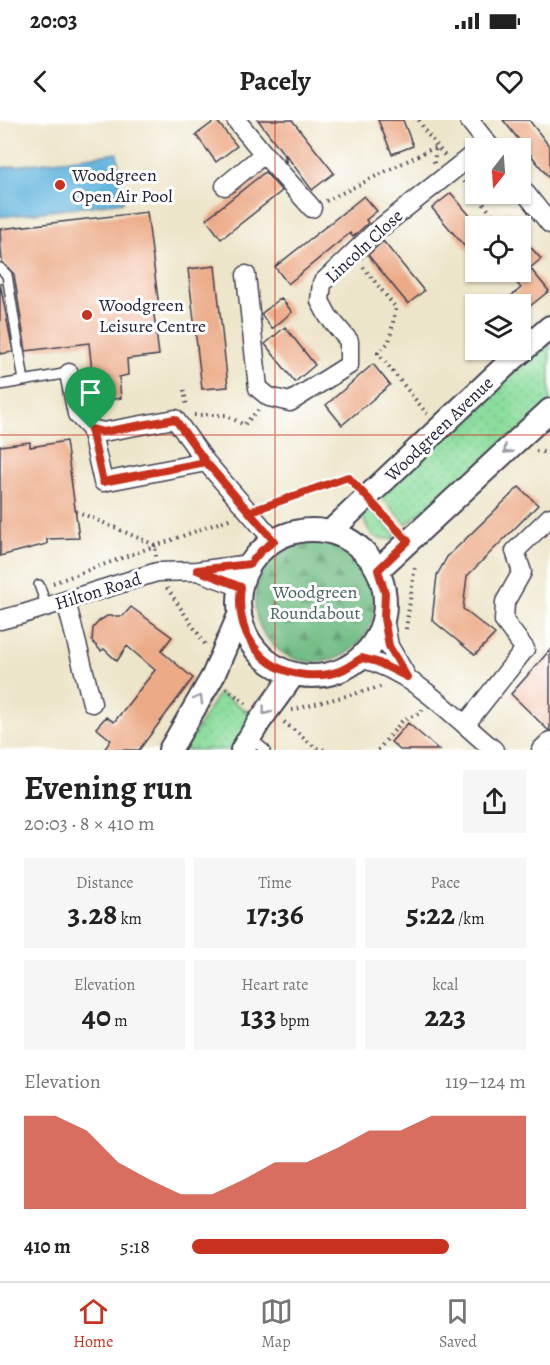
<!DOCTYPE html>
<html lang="en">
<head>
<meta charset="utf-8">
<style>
  :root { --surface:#fff; --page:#f6f6f6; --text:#222; --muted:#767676; --line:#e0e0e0; --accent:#c8321e }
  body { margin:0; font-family:Alegreya,serif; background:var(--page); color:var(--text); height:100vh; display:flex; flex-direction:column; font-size:22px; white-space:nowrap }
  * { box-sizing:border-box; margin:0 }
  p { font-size:20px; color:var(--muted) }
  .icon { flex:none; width:33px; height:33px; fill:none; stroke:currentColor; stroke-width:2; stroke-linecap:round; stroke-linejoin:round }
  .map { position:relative; height:630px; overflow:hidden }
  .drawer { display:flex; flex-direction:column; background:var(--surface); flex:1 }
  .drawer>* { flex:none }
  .needle { width:39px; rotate:197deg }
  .tools { position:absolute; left:465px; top:18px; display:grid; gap:12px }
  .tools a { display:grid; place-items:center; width:66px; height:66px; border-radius:0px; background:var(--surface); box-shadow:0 2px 4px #0004; font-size:30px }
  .pin { position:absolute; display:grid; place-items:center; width:51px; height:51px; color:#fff; margin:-62px -26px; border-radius:50% 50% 50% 0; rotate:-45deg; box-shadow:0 0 6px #0007 }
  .pin .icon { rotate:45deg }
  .round { display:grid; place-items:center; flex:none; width:63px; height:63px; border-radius:0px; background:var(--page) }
  .head { display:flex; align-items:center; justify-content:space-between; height:102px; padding:0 24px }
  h1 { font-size:33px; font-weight:700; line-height:45px }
  .metrics { display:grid; grid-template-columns:repeat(3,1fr); gap:9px; height:102px; padding:6px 24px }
  .metrics div { display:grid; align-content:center; border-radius:0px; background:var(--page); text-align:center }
  .metrics b { font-size:30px; font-weight:700 }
  .metrics small { font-size:16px; font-weight:400 }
  .metrics p { font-size:16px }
  .chart { height:168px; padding:12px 24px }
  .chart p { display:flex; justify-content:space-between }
  .chart svg { width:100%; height:108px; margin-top:6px; fill:var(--accent); opacity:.7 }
  ul { padding:0 24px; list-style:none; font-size:20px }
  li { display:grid; grid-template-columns:96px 72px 1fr; align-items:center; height:45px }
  li i { height:15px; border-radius:8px; background:var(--accent) }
  .status { display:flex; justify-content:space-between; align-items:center; height:42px; padding:0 30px; background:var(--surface); direction:ltr }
  .status svg { height:16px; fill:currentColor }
  header { display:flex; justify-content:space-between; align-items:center; height:78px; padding:0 24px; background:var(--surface); font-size:27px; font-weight:700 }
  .tabs { display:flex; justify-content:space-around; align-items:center; height:84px; border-top:2px solid var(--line); background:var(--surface); font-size:16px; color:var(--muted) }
  .tabs a { display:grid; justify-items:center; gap:3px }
  .tabs .selected { color:var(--accent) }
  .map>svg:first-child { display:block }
</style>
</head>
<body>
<div class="status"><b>20:03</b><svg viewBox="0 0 49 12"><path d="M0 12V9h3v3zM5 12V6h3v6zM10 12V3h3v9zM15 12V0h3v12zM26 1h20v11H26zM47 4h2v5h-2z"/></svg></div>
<header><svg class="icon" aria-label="back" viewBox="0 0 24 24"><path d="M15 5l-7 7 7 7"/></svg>Pacely<svg class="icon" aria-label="heart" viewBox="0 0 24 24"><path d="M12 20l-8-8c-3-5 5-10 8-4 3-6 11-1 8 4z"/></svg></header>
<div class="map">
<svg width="550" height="630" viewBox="0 0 550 630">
  <defs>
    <pattern id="grass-dots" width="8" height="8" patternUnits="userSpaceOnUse" patternTransform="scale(1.5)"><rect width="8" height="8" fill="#8cdd9d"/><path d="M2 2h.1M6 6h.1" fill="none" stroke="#78bd88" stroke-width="1.8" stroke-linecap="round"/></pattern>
    <pattern id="forest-firs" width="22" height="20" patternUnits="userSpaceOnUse" patternTransform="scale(1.5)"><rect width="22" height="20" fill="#71bc84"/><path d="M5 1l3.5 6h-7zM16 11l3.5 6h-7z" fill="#5c986d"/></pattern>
  </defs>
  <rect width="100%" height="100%" fill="#fff"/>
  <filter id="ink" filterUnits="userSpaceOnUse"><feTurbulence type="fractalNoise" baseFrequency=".0167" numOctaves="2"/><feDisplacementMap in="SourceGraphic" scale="12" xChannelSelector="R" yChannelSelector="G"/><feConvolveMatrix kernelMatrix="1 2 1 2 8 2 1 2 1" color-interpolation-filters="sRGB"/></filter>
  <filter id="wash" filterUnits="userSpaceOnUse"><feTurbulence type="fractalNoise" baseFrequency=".008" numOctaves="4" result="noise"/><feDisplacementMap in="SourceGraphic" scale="24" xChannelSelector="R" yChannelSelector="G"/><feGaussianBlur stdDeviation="1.35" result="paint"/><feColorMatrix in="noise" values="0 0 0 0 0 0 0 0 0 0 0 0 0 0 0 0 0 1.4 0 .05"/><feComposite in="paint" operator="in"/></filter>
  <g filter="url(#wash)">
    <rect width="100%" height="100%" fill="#ede5c9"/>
    <path fill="url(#grass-dots)" stroke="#57806c" stroke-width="1.5" d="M550,220V284L407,404L378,374Z
      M368,385L398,418C374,422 370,417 362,395Z
      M219,573L255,596L235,630H184Z"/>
    <path fill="url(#forest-firs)" stroke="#4a6f60" stroke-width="1.5" d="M255 482a60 60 0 1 1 120 0a60 60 0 1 1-120 0Z"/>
    <path fill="#63b5de" stroke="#426c8c" stroke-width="1.5" d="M117,33L123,82L0,97V48Z"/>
    <g id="blocks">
      <path fill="#ecaa87" d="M216,0L237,26L216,42L196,15Z
        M258,0H292L334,53L312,70L286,35V42L283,39L286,37Z
        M378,0H403L413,26L392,34Z
        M503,0H529L550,27V59Z
        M265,52L282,71L221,119L206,99Z
        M451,73L476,103V140L432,88Z
        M364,76L377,91L366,100L368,103L353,117L350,113L288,164L275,147Z
        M147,92L159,187H153L159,235L127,239L128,255L119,257L121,278L86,283L83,261L93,260L89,223L26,231L14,154L2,142L0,109Z
        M520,115L541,139L530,148L549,171L520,194V184H501L521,168L507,152H520Z
        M383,121L424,171L408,184L368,135Z
        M215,146L228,267L202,269L188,149Z
        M0,163L13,232L0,234Z
        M281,178L292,192L272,209L261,194Z
        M285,207L315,245L295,262L265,224Z
        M373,244L390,265L342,305L326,285Z
        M66,321L79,418L47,419V424L0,436V326L30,322V327Z
        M519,367L538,385L467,456L463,489L495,514L475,535L432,500L437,455L447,437Z
        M131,487L172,517L161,531L193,558L139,630H104L111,620L96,608L106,597L114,602L155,550L127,526L117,541L104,529L101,531L92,521L93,508L99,501L107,496H123Z
        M550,530V610H548L511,574Z
        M408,603L439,630H400L391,622Z"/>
    </g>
  </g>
  <g filter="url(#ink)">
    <use href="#blocks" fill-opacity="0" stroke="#403f50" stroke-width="1.5"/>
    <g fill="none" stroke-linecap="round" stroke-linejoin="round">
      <defs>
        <path id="service" d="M0,148L7,155L24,261
          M0,265L69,253
          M39,465L47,487
          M249,617L265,630"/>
        <path id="minor" d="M236,0L264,34L312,88
          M469,0L491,28
          M225,66L264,34
          M520,66L550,104
          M246,155L258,268L269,277L290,282L349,245V221L328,196L320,181L322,163L374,113L476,32
          M69,253L77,294L91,309L103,312L175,299L206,342L274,421
          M91,309L103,362L206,342
          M200,452L241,467
          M66,481L92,583
          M384,498L389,526L407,557
          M0,500L23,494L157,452L197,451L250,444
          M361,538C414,552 453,596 494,630
          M465,605L525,529L504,501L505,482L522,452L515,431L550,397
          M541,630L550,621"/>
        <path id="tertiary" d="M239 483a73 73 0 1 1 146 0a73 73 0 1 1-146 0Z
          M330,412L504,247L550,207
          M378,450L550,290
          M170,630L213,556L240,493
          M242,630L259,602L294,554"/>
      </defs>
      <use href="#service" stroke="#403f50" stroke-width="12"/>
      <use href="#minor" stroke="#403f50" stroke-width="21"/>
      <use href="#tertiary" stroke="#403f50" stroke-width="26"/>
      <path stroke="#403f50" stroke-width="4" stroke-dasharray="1.5 4.5" stroke-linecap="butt" d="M419,0L426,12L445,36
        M434,43L436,27
        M464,61L502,106
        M326,81L437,26
        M520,109L532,110
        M363,147L396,188L389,222L378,233L427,294
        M184,270L187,287
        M194,295H226L244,305L258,290
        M536,331L550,333
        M267,386L348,357L354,364
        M76,391L155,425L156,437
        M379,391L395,407
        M53,463L232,398
        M167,468L205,524
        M406,509L415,445
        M226,568L249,586
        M292,590L384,566
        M284,602L316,628L325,630
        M378,630L402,601L420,593L423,589"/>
      <use href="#service" stroke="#fff" stroke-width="9"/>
      <use href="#minor" stroke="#fff" stroke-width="18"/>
      <use href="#tertiary" stroke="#fff" stroke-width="22"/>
    </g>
    <defs><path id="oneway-chevron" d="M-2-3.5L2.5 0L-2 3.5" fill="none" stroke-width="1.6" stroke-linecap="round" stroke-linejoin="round" transform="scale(1.5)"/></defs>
    <g stroke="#9c9ca7">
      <use href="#oneway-chevron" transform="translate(507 330) rotate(137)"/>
      <use href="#oneway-chevron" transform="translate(199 579) rotate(-60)"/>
      <use href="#oneway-chevron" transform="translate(266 591) rotate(127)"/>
    </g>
  </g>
  <g fill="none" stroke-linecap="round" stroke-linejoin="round" filter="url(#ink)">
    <defs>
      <path id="route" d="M91,309L103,312L175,299L206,342L274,421L261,431L250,444L197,450L241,467C235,511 259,551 306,555C318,556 331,555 342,550C349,547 355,542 362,538L377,542L407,557L389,526L384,498L385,473L378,450L408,421L348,357L249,392L206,342L103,362L91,309"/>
    </defs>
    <use href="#route" stroke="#fff" stroke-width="12"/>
    <use href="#route" stroke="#c8321e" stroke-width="8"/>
  </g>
  <path fill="none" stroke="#c8321e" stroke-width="1.5" stroke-opacity="0.55" d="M275,0V630M0,315H550"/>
  <g fill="#c8321e" stroke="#fff" stroke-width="2">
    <circle cx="60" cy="65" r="6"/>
    <circle cx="87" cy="195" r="6"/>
  </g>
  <g text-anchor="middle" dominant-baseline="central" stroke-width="6" stroke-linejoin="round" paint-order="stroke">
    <g font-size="18" fill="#22223b" stroke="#fff" text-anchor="start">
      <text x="72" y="55">Woodgreen<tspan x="72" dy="21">Open Air Pool</tspan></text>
      <text x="99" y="185">Woodgreen<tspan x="99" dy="21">Leisure Centre</tspan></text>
    </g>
    <g font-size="18" fill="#22223b" stroke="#fff">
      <text transform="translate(364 126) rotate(-43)">Lincoln Close</text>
      <text transform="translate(439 309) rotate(-44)">Woodgreen Avenue</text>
      <text transform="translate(98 471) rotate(-17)">Hilton Road</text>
    </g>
    <g font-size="18" fill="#47635d" stroke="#fff">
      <text x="315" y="472">Woodgreen<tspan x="315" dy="21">Roundabout</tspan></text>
    </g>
  </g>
</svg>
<div class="tools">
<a><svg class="needle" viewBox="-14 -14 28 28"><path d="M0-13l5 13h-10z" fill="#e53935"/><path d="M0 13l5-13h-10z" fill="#767676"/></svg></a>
<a><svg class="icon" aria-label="locate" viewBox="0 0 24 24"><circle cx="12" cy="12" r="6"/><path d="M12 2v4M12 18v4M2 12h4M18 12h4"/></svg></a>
<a><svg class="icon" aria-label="layers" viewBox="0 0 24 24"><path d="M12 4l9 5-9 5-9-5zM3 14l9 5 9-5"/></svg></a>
</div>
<div class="pin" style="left:91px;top:309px;background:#1e9e55"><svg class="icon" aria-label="arrive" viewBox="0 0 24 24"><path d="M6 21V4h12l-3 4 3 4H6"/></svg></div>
</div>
<section class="drawer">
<div class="head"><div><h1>Evening run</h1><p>20:03 · 8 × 410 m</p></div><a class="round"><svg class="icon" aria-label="share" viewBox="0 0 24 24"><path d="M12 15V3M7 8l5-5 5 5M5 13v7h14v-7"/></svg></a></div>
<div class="metrics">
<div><p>Distance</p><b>3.28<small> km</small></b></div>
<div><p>Time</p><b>17:36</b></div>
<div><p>Pace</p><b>5:22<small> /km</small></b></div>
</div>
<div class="metrics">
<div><p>Elevation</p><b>40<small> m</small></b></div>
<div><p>Heart rate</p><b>133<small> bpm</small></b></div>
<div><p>kcal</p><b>223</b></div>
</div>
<div class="chart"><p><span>Elevation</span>119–124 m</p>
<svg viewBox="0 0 160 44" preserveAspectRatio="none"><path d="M0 44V6L10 6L20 12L30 25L40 32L50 38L60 38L70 32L80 25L90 25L100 19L110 12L120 12L130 6L140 6L150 6L160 6V44z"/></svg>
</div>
<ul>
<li><b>410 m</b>5:18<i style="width:77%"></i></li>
</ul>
</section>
<nav class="tabs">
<a class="selected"><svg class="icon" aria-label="home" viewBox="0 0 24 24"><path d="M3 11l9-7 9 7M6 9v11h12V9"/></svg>Home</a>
<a><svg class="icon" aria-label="map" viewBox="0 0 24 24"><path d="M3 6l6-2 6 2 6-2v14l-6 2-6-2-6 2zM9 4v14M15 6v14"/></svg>Map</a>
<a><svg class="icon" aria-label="saved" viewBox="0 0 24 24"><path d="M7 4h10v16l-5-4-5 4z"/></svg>Saved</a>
</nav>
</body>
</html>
